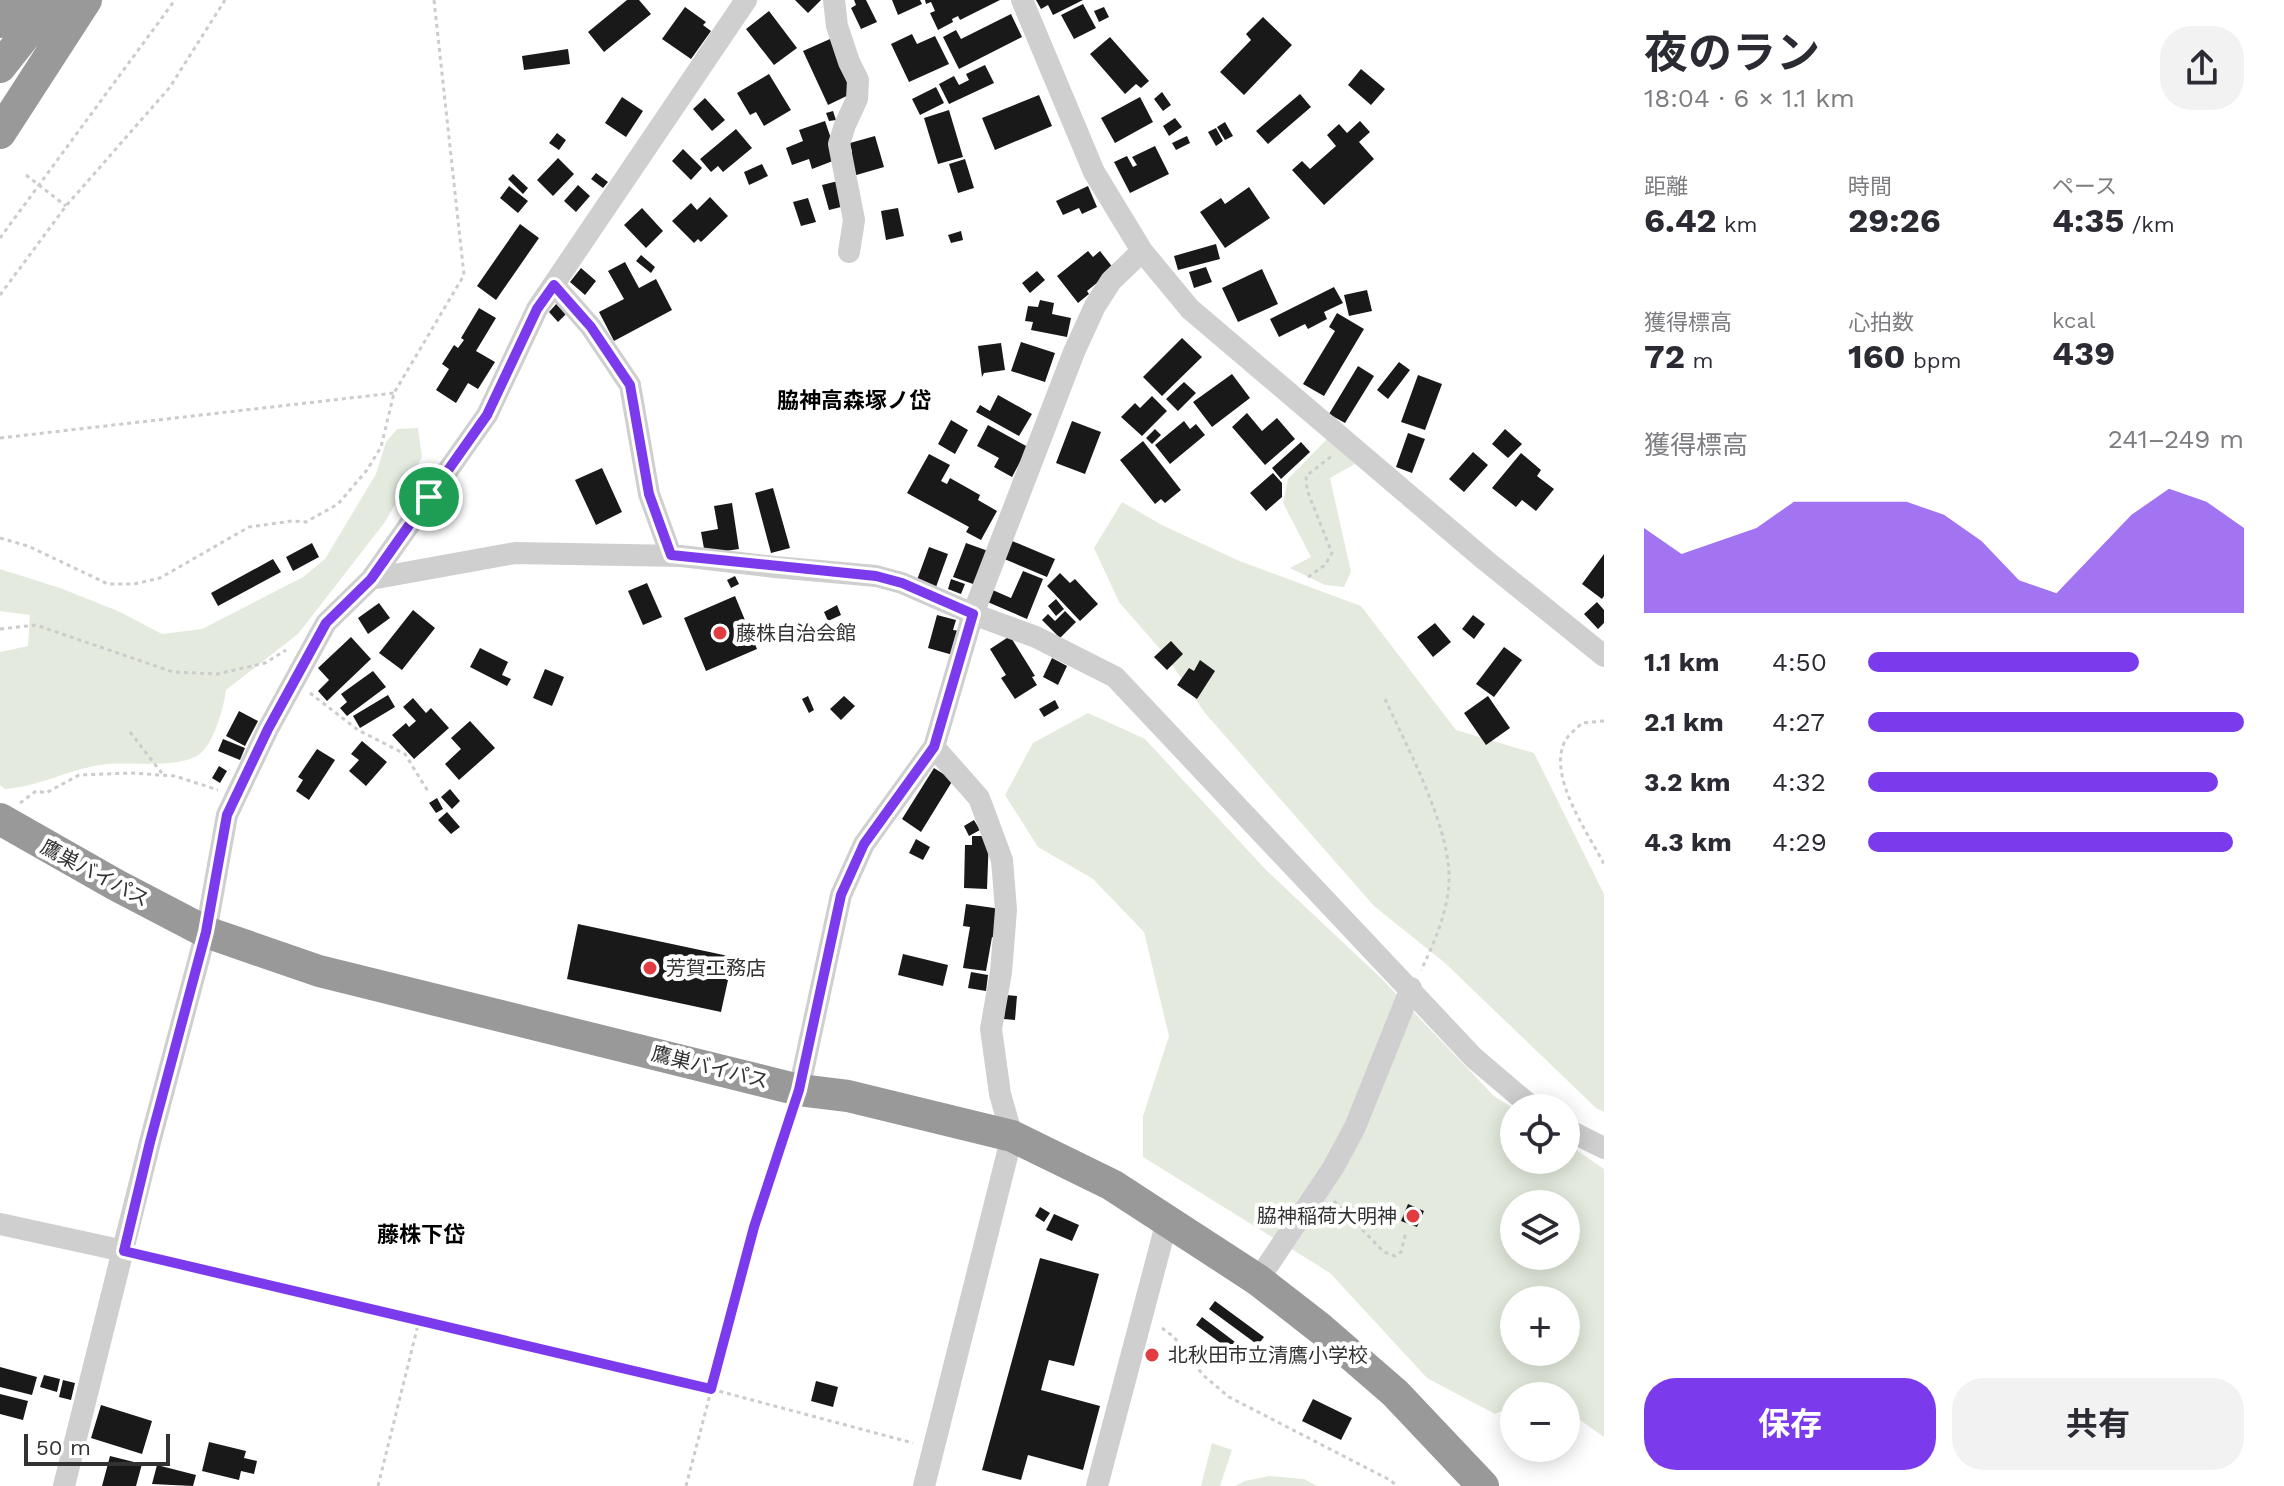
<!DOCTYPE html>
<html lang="ja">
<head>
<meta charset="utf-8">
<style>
  :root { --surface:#fff; --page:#f2f2f3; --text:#2b2b33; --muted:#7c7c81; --accent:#7c3aed }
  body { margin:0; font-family:"Work Sans","Noto Sans JP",sans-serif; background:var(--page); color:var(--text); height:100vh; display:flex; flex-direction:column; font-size:30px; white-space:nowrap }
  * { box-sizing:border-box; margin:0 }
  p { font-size:26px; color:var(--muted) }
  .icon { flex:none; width:44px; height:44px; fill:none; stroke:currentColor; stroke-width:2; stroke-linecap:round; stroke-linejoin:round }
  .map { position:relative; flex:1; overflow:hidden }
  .details { display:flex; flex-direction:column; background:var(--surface); width:680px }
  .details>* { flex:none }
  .fabs { position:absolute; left:1500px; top:1094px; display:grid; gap:16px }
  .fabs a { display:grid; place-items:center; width:80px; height:80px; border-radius:50%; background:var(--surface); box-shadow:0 4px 20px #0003; font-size:40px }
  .scale { position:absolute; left:24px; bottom:20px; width:146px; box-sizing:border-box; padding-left:8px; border:4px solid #323232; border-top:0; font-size:22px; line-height:28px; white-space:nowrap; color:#323232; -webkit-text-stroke:6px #fff; paint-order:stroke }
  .pin { position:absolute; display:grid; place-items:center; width:68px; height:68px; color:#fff; margin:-34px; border:4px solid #fff; border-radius:50%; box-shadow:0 2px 8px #0007 }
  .round { display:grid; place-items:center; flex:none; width:84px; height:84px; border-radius:32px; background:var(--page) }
  .head { display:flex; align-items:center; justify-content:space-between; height:136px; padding:0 40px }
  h1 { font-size:44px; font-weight:700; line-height:60px }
  .stats { display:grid; grid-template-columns:repeat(3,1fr); gap:12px; height:136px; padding:8px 40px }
  .stats div { display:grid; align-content:center }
  .stats b { font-size:34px; font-weight:700 }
  .stats small { font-size:22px; font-weight:400 }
  .stats p { font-size:22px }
  .chart { height:224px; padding:16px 40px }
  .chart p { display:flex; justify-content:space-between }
  .chart svg { width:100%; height:144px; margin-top:8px; fill:var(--accent); opacity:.7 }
  .primary-button { display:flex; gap:16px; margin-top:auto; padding:16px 40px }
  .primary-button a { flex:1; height:92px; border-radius:32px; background:var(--accent); color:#fff; font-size:32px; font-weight:700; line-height:92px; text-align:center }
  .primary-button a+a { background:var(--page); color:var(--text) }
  ul { padding:0 40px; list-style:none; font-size:26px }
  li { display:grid; grid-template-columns:128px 96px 1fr; align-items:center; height:60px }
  li i { height:20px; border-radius:10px; background:var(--accent) }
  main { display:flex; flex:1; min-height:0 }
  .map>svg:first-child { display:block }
</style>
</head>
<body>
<main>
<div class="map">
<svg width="1604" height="1486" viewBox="0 0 1604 1486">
  <rect width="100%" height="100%" fill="#fff"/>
  <path fill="#e4ebde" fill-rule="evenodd" d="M418,428L422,457L385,522L298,634L226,690C224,706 215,740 202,752C182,771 126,760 100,765C67,770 38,787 5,789L0,785V652L28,646L30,615L0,611V569L60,588L118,611L162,634L202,629L303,577L325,559L376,474L386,442L397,429Z
    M1328,438L1355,464L1330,478L1351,572L1344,587L1325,585L1290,568L1311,557L1283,503L1288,479Z
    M1122,502L1162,525L1237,560L1361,606L1456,730L1534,753L1604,894V1112L1596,1108L1445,963L1374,906L1205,713L1166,656L1119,602L1094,548Z
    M1088,713L1145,739L1267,871L1382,979L1494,1096L1514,1109V1160H1566V1143L1604,1169V1437L1566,1410V1396H1547L1542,1393L1535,1396H1514V1406L1495,1414L1427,1378L1330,1273L1143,1157V1116L1169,1036L1144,932L1093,879L1038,847L1005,795L1033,743ZM1514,1204H1566V1256H1514ZM1514,1300H1566V1352H1514Z
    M1212,1443L1232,1450L1220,1486H1201Z
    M1269,1476L1304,1479L1317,1486H1235L1245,1481Z"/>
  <path fill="#191919" d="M627,0H639L651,14L604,52L588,32Z
    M795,0H821L808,13Z
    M854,0H866L877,22L861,29L851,8L856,5Z
    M892,0H920L922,4L898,15Z
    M925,0H1000L960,20L958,16L952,19L953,22L938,30L930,13L935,11L931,2L926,4Z
    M1036,0H1083L1053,15L1048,5L1041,9Z
    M1083,4L1096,28L1074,39L1061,15Z
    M685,7L706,22L703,25L711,31L691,59L662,39Z
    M1104,7L1109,17L1099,22L1094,11Z
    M769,11L797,48L774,65L746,29Z
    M1011,14L1022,37L959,69L943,37L956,30L961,39Z
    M1263,17L1292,45L1244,95L1220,72L1251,40L1246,34Z
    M912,34L917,44L935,36L949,64L909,82L891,44Z
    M1110,37L1149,81L1141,88L1136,84L1125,94L1090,54Z
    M830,39L855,92L828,105L803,51Z
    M568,49L570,64L524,70L522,56Z
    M985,65L994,83L949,104L939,84L954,76L959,85L969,80L966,74Z
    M1361,69L1385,89L1371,105L1348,85Z
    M769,74L791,110L764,126L756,112L750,115L737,93Z
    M936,87L944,103L920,115L912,99Z
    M1162,92L1171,105L1163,111L1154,99Z
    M1300,94L1311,107L1268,144L1256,131Z
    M1039,95L1052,126L995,150L982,118Z
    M622,97L643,111L626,137L605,123Z
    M1140,97L1153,122L1115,143L1101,118Z
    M705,98L725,120L712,131L693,109Z
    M949,110L963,157L938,164L924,118Z
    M833,111L836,120L829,121L826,113Z
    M1175,118L1182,127L1169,136L1163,126Z
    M825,121L838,159L812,169L809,159L792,165L786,148L803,141L799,130Z
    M1360,121L1370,132L1359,142L1374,159L1324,205L1292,170L1302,161L1310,169L1336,146L1327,135L1339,124L1347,133Z
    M1225,122L1233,136L1225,140L1217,127Z
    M1216,128L1223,141L1216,146L1208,132Z
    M736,129L752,148L723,172L718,166L711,172L700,159Z
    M557,133L566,140L559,150L549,143Z
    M875,136L884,167L853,176L846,154L852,152L850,143Z
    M1187,136L1190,143L1176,150L1172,143Z
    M1155,146L1169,174L1130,193L1114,162L1127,156L1133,167L1137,165L1132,157Z
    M683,149L702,168L691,180L672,161Z
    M558,158L574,174L553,196L537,180Z
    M965,159L974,188L958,193L949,164Z
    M762,164L768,176L749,185L744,172Z
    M596,173L608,182L603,188L591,179Z
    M513,174L528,188L523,194L508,179Z
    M838,181L845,206L829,210L822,185Z
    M578,185L590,196L576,212L564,201Z
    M509,186L528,201L518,213L500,198Z
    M1088,186L1097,207L1082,214L1079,208L1063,215L1056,201Z
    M1249,187L1270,218L1225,248L1200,212L1221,198L1225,204Z
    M710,197L728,216L701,242L698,239L694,243L672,221L691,203L697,210Z
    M808,198L816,222L801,226L793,202Z
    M642,208L663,231L646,248L624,225Z
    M898,208L904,236L886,240L881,211Z
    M520,224L539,238L496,300L477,286Z
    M961,231L963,240L951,243L948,235Z
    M1216,244L1220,259L1178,270L1174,256Z
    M1088,251L1093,257L1100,251L1114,269L1087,291L1089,294L1078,303L1057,276Z
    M641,255L655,267L651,273L636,261Z
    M625,262L639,288L656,279L672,310L614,341L599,312L624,299L608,271Z
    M1206,267L1212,282L1194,288L1189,272Z
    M581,268L596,281L585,295L570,282Z
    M1262,269L1278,304L1238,322L1222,288Z
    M1037,271L1045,280L1030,293L1022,283Z
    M1334,287L1343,303L1324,312L1327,319L1308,329L1305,324L1279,337L1270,319Z
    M1367,290L1372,311L1349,316L1344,295Z
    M1040,300L1054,303L1052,314L1071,318L1067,337L1031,330L1033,322L1025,321L1028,306L1038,307Z
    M559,301L569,311L558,322L549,312Z
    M479,308L496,318L476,351L495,362L478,389L468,383L456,403L436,390L449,369L442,364L454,345L458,348L464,340L461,338Z
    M1337,313L1364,329L1324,396L1303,384L1335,331L1329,327Z
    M1182,338L1202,357L1162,396L1143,377Z
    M1021,342L1055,353L1045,382L1011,371Z
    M1001,343L1005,370L984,373L982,377L978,346Z
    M1399,362L1410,370L1388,399L1377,390Z
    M1358,366L1374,376L1345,423L1329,414Z
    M1232,374L1250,398L1212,427L1193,402Z
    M1418,375L1442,384L1425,430L1401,422Z
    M1184,382L1196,393L1178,411L1166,399Z
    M998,395L1032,414L1019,436L976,412L980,405L990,411Z
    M1152,396L1167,411L1142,436L1121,417L1135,403L1140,408Z
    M1247,413L1262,431L1277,418L1295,439L1265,465L1232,427Z
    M951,420L968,430L955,454L938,444Z
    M1072,421L1101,432L1085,474L1056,463Z
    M1184,421L1190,429L1196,424L1205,435L1170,464L1155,445Z
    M988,425L1028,447L1012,477L994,467L999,458L977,446Z
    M1155,429L1161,435L1152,444L1146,438Z
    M1505,429L1522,444L1508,458L1492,444Z
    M1408,433L1425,439L1412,473L1396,467Z
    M1143,441L1181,490L1165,503L1161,499L1155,504L1120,460Z
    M1301,442L1310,452L1281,479L1272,468Z
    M1473,452L1488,465L1464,492L1449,479Z
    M1521,453L1541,470L1537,476L1554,489L1536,511L1522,500L1516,507L1492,488Z
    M929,454L950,465L941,481L947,484L950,478L980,495L978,500L997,511L981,540L966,532L969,527L907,493Z
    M602,468L622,512L596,525L575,480Z
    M1273,473L1282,483V497L1266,511L1250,493Z
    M773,488L790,548L771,553L755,493Z
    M732,503L739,549L705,554L701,532L718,529L714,506Z
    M1010,540L1055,559L1047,577L1002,558Z
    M312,543L319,557L293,571L286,557Z
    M966,543L988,551L976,585L953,577Z
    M929,547L948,554L936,587L917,580Z
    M1604,554V596L1602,599L1582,584Z
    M273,559L281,572L218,606L211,593Z
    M1023,571L1043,579L1027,619L983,600L988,588L1011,598Z
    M1060,573L1070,583L1075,579L1098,604L1080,621L1047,586Z
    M735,576L739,584L731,588L727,580Z
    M951,579L965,584L961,594L948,589Z
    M647,583L662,617L643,625L628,591Z
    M735,596L757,649L706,671L684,618Z
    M1056,599L1064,609L1056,616L1048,606Z
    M1597,602L1604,610V623L1598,629L1584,614Z
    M379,603L390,618L368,634L358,618Z
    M837,605L841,615L828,621L824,612Z
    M413,610L435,628L402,670L379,653Z
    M1065,611L1076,622L1060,638L1042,620L1048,614L1055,621Z
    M937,615L956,620L953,630L960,631L953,655L928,648Z
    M1473,615L1485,624L1474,639L1462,629Z
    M1435,623L1451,642L1433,657L1417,637Z
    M1010,636L1035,676L1032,677L1037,685L1015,699L1001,678L1006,675L990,649Z
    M351,637L371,659L327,701L318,691L329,680L318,668Z
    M1171,641L1183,654L1167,670L1154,657Z
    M1504,647L1522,660L1494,697L1476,684Z
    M480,648L508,662L502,675L511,679L507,686L470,667Z
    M1052,658L1067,666L1058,685L1043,677Z
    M1200,660L1215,671L1197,699L1177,685L1189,668L1194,671Z
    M545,669L564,677L552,706L533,698Z
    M373,671L386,687L347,716L340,708L347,702L341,694Z
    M388,695L395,707L360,728L353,716Z
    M808,696L814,710L809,713L802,699Z
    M844,696L855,706L841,720L830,709Z
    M1488,696L1510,728L1486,745L1464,713Z
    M413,698L426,713L431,708L449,728L414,759L392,735L406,723L409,727L416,721L403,707Z
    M1055,700L1059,708L1044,717L1039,709Z
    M239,711L258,721L245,746L226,736Z
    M470,721L495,748L459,780L445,764L461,749L451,738Z
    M223,739L245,748L240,760L218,751Z
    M362,741L387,762L366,786L349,771L359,760L351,754Z
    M317,749L335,760L309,800L296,791L303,780L298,777Z
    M219,766L227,771L220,783L212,778Z
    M934,768L953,780L921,832L902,819Z
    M450,789L460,801L452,809L441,797Z
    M437,798L443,809L436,813L429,803Z
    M447,812L460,827L451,834L438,820Z
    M974,820L980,830L969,836L964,826Z
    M972,836H989L987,889L964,888L965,845H972Z
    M916,839L930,847L923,860L909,853Z
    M966,904L1001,909L996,939L992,937L986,971L963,968L970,927L963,926Z
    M578,924L733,957L721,1012L567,979Z
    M903,954L948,965L943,986L898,975Z
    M971,972L988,975L986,991L968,988Z
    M1006,995L1017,996L1015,1020L1004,1019Z
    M1408,1204L1424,1211L1417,1227L1401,1221Z
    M1040,1207L1050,1213L1044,1222L1035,1216Z
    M1054,1214L1079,1225L1072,1241L1046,1230Z
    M1040,1258L1099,1274L1074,1366L1049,1360L1041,1390L1100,1406L1083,1470L1028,1455L1021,1480L982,1470Z
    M1215,1301L1264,1337L1258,1345L1209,1309Z
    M1202,1317L1251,1354L1245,1361L1196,1325Z
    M0,1367L37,1377L32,1395L0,1387Z
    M44,1375L60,1379L57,1392L40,1387Z
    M63,1380L75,1383L71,1400L59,1397Z
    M816,1381L838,1387L833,1407L811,1401Z
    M0,1394L28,1401L23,1420L0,1414Z
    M1313,1399L1352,1418L1341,1440L1302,1421Z
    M101,1405L152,1421L142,1454L91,1438Z
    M209,1442L246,1451L244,1458L257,1461L254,1474L241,1471L239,1480L202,1471Z
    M110,1456L142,1464L136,1486H102Z
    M157,1465L196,1475L193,1486L152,1484Z"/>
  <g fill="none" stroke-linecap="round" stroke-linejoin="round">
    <path stroke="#ccc" stroke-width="3" stroke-dasharray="4 4" stroke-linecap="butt" d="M26,175L66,206
      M0,238L175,0
      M0,295L66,206L170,87L225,0
      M0,438L394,393
      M0,538L28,546L108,584H134L160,578L249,527L292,521L306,522L338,504L367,470L381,447L394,393L464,275L434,0
      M1308,577L1325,565L1332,553L1307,490L1306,476L1333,455
      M0,629L36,625L173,672L217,674L265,663L286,650
      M310,693L358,730L405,754L429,793
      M1385,699C1407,747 1452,830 1449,883C1447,913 1434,944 1421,970
      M1604,721L1582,723C1577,728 1568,735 1565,741C1547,776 1588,833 1604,864
      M130,732L164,776
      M20,803L36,791L46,793L79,775L131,773L175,776L218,790
      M1334,1201L1384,1252L1395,1256L1401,1252L1406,1232
      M143,1256L711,1389L913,1443
      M1162,1328L1174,1337L1203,1375L1229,1397L1390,1480L1397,1486
      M378,1486L419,1321
      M686,1486L754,1227L791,1112"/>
    <path stroke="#cfcfcf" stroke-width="22" d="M834,0L837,26L849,62L858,80L857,99L845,125L839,144L854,220L849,252
      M1022,0L1094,172L1142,251L1190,309L1485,560L1604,656
      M554,285L591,327L630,385L649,494L671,555
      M371,579L515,553L681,556L775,567L876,576L902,583L973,614L1036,637L1115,677L1474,1058L1533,1108
      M799,1090L841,895L864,844L934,747L973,614L1074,352L1095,306L1111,281L1142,251
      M1566,1129L1604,1148
      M0,1224L124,1251
      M1258,1280L1333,1168L1355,1127L1411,988
      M64,1486L150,1142L206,932L227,815L236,796L268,729L326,623L371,579L487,415L537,309L746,0
      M924,1486L1012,1136L1000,1094L991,1029L1001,972L1006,910L1002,860L979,798L934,747
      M1097,1486L1167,1221"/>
    <path stroke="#999" stroke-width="32" d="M0,22L17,0
      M0,67L53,0
      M0,133L86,0
      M0,819L116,885L206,932L319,971L799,1090L848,1096L1012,1136L1112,1185L1258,1280L1321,1329L1395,1393L1483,1486"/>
  </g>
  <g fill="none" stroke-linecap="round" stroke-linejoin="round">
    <defs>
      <path id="route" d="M554,285L591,327L630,385L649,494L671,555L876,576L902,583L973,614L934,747L864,844L841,895L799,1090L754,1227L711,1389L124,1251L150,1142L206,932L227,815L268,729L326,623L371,579L487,415L537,309Z"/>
    </defs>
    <use href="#route" stroke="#fff" stroke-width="16"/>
    <use href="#route" stroke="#7c3aed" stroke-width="10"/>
  </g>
  <g fill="#e13c40" stroke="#fff" stroke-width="3">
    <circle cx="720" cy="633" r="8"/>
    <circle cx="650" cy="968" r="8"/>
    <circle cx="1413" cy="1216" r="8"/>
    <circle cx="1152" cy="1355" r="8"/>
  </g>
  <g text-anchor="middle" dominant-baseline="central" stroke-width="8" stroke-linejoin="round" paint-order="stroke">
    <g font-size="20" fill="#323232" stroke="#fff" text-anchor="start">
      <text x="736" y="633">藤株自治会館</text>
      <text x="666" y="968">芳賀工務店</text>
      <text x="1397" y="1216" text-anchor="end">脇神稲荷大明神</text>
      <text x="1168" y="1355">北秋田市立清鷹小学校</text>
    </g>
    <g font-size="20" fill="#323232" stroke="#fff">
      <text transform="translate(95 873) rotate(28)">鷹巣バイパス</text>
      <text transform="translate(710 1067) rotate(14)">鷹巣バイパス</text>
    </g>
    <g font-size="22" font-weight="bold" fill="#000" stroke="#fff">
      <text x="854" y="400">脇神高森塚ノ岱</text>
      <text x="421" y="1234">藤株下岱</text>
    </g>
  </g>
</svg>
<div class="fabs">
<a><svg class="icon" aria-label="locate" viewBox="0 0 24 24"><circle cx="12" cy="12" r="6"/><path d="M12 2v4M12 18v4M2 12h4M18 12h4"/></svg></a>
<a><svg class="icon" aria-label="layers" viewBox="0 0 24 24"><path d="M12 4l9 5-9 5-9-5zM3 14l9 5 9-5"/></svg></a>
<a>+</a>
<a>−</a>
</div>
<div class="scale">50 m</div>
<div class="pin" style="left:429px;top:497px;background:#1e9e55"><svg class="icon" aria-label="arrive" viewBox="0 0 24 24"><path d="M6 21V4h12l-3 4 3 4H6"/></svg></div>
</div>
<section class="details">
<div class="head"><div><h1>夜のラン</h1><p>18:04 · 6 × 1.1 km</p></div><a class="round"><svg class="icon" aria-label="share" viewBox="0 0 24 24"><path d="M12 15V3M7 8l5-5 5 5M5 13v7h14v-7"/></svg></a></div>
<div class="stats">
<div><p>距離</p><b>6.42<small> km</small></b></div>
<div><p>時間</p><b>29:26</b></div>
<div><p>ペース</p><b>4:35<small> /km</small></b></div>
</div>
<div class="stats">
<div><p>獲得標高</p><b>72<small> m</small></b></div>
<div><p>心拍数</p><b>160<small> bpm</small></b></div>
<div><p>kcal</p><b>439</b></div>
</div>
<div class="chart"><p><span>獲得標高</span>241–249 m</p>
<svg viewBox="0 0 160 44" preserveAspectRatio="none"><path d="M0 44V18L10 26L20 22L30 18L40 10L50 10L60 10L70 10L80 14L90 22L100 34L110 38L120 26L130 14L140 6L150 10L160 18V44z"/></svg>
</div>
<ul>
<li><b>1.1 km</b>4:50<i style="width:72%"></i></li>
<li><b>2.1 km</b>4:27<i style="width:100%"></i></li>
<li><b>3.2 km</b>4:32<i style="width:93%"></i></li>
<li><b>4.3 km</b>4:29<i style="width:97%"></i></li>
</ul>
<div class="primary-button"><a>保存</a><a>共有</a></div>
</section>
</main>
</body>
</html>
